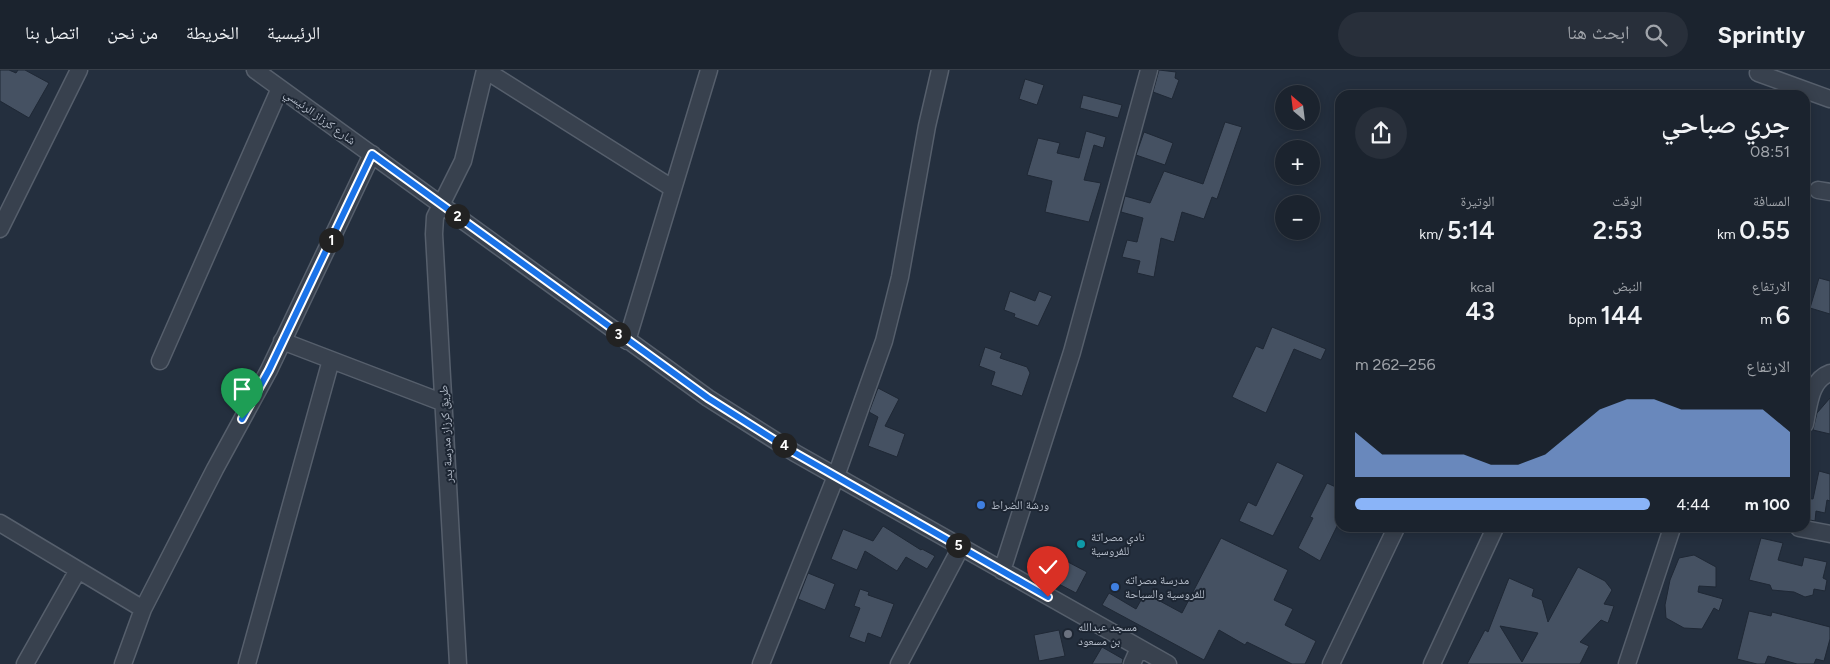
<!DOCTYPE html>
<html lang="ar">
<head>
<meta charset="utf-8">
<style>
  :root { --surface:#1b232e; --page:#282f3a; --text:#f1f3f6; --muted:#a0a4aa; --line:#39404a; --accent:#8ab4f8 }
  body { margin:0; font-family:Figtree,"Noto Naskh Arabic",sans-serif; background:var(--page); color:var(--text); direction:rtl; height:100vh; display:flex; flex-direction:column; font-size:19px; white-space:nowrap }
  * { box-sizing:border-box; margin:0 }
  p { font-size:16px; color:var(--muted) }
  .icon { flex:none; width:28px; height:28px; fill:none; stroke:currentColor; stroke-width:2; stroke-linecap:round; stroke-linejoin:round }
  .map { position:relative; flex:1; overflow:hidden; direction:ltr }
  .details { position:absolute; left:1335px; top:20px; width:475px; height:442px; display:flex; flex-direction:column; background:var(--surface); border-radius:15px; box-shadow:0 2px 12px #0003,0 0 0 1px var(--line); direction:rtl }
  .details>* { flex:none }
  .needle { width:32px; rotate:332deg }
  .tools { position:absolute; left:1275px; top:15px; display:grid; gap:10px }
  .tools a { display:grid; place-items:center; width:45px; height:45px; border-radius:50%; background:var(--surface); box-shadow:0 2px 12px #0003,0 0 0 1px var(--line); font-size:25px }
  .pin { position:absolute; display:grid; place-items:center; width:42px; height:42px; color:#fff; margin:-51px -21px; border-radius:50% 50% 50% 0; rotate:-45deg; box-shadow:0 0 5px #0007 }
  .pin .icon { rotate:45deg }
  .km { position:absolute; width:25px; height:25px; margin:-12px; border-radius:50%; background:#222; color:#fff; font-size:14px; line-height:25px; text-align:center }
  .round { display:grid; place-items:center; flex:none; width:52px; height:52px; border-radius:26px; background:var(--page) }
  .head { display:flex; align-items:center; justify-content:space-between; height:85px; padding:0 20px }
  h1 { font-size:28px; font-weight:600; line-height:38px }
  .figures { display:grid; grid-template-columns:repeat(3,1fr); gap:8px; height:85px; padding:5px 20px }
  .figures div { display:grid; align-content:center }
  .figures b { font-size:25px; font-weight:600 }
  .figures small { font-size:14px; font-weight:400 }
  .figures p { font-size:14px }
  .chart { height:140px; padding:10px 20px }
  .chart p { display:flex; justify-content:space-between }
  .chart svg { width:100%; height:90px; margin-top:5px; fill:var(--accent); opacity:.7 }
  ul { padding:0 20px; list-style:none; font-size:16px }
  li { display:grid; grid-template-columns:80px 60px 1fr; align-items:center; height:38px }
  li i { height:12px; border-radius:6px; background:var(--accent) }
  header { display:flex; align-items:center; gap:30px; box-sizing:border-box; height:70px; padding:0 25px; background:var(--surface); border-bottom:1px solid var(--line) }
  header strong { font-size:24px }
  nav { display:flex; gap:28px; margin-inline-start:auto; font-size:18px }
  .search { width:350px; height:45px; background:var(--page); display:flex; align-items:center; gap:12px; box-sizing:border-box; padding:0 18px; border-radius:28px; color:var(--muted); font-size:19px }
  .map>svg:first-child { display:block }
</style>
</head>
<body>
<header>
<strong>Sprintly</strong>
<div class="search"><svg class="icon" aria-label="search" viewBox="0 0 24 24"><circle cx="10" cy="10" r="6"/><path d="M15 15l6 6"/></svg>ابحث هنا</div>
<nav><a>الرئيسية</a><a>الخريطة</a><a>من نحن</a><a>اتصل بنا</a></nav>
</header>
<div class="map">
<svg width="1830" height="594" viewBox="0 0 1830 594">
  <rect width="100%" height="100%" fill="#242f3e"/>
  <path fill="#455162" stroke="#1f2835" fill-rule="evenodd" d="M0,0H9L16,3L18,0H25L49,13L29,48L0,31Z
    M1159,0L1176,2L1175,8L1179,10L1172,29L1153,22Z
    M1025,9L1044,15L1037,35L1019,29Z
    M1083,25L1122,35L1118,48L1080,38Z
    M1225,52L1242,57L1217,129L1212,127L1204,149L1182,142L1174,172L1161,168L1154,207L1137,203L1140,191L1122,187L1127,170L1137,172L1143,148L1121,142L1125,126L1150,133L1164,101L1203,114Z
    M1086,61L1106,67L1103,78L1094,75L1084,110L1101,113L1089,152L1045,142L1052,111L1027,105L1038,68L1060,73L1057,83L1079,88Z
    M1144,62L1173,73L1165,95L1136,85Z
    M1819,208L1830,211V244L1810,238Z
    M1010,221L1035,231L1039,221L1052,226L1038,256L1014,247L1015,244L1004,240Z
    M1272,257L1326,279L1321,290L1294,279L1266,343L1232,327L1256,276L1263,279Z
    M985,277L1002,283L1000,288L1027,297L1030,303L1022,326L991,315L995,302L979,296Z
    M878,318L899,329L885,356L905,364L897,387L868,376L878,347L869,342Z
    M1830,328V364L1813,360L1817,343Z
    M1277,392L1304,405L1273,466L1239,451L1248,432L1256,436Z
    M1819,401L1830,404V431L1827,430L1825,443L1816,441L1815,451L1805,449V428L1813,429Z
    M1327,413L1340,419V450L1320,491L1298,478L1313,448L1310,447Z
    M883,456L921,480L922,479L935,486L927,499L906,487L897,501L865,481L857,500L831,489L843,459L873,471Z
    M1221,468L1288,500L1274,530L1293,539L1285,555L1316,571L1305,594H1292L1247,572L1245,575L1219,560L1204,590L1102,535L1109,523L1136,539L1145,523L1182,543Z
    M1761,468L1783,473L1778,490L1802,496L1804,487L1827,492L1823,508L1827,510L1825,521L1814,519L1813,525L1805,527L1794,522L1772,520L1770,515L1749,510Z
    M1049,482L1087,502L1076,523L1038,503Z
    M1694,485L1716,497V517L1699,516L1698,522L1723,529L1719,541L1714,538L1702,559L1684,558L1666,548L1665,535L1670,510L1679,488Z
    M1578,497L1605,511L1612,520L1604,534L1614,536L1608,553L1601,550L1580,572L1589,576L1580,594H1467L1485,560L1488,562L1509,508L1534,519L1532,526L1542,530L1548,552ZM1500,556L1538,563L1522,592Z
    M808,503L835,514L825,540L798,529Z
    M860,519L869,522L868,525L894,534L881,568L868,563L865,573L849,567L860,538L854,536Z
    M1749,541L1771,546L1772,542L1830,557V569L1824,591L1816,589L1814,594H1797L1768,586L1765,594H1757L1737,589Z
    M1059,560L1065,586L1039,591L1034,565Z
    M1102,577L1123,589L1122,594H1092Z"/>
  <g fill="none" stroke-linecap="round" stroke-linejoin="round">
    <defs>
      <path id="minor" d="M255,0L708,328L795,383L1168,594
        M485,0L672,118
        M1758,3L1830,29
        M1818,120L1830,122
        M0,159L79,0
        M282,271L444,333
        M627,271L709,0
        M160,291L280,18
        M1805,354C1809,335 1810,310 1830,303
        M0,453L143,539
        M1799,458L1830,464
        M1002,501L1072,282L1149,0
        M25,594L78,500
        M123,594L143,539L215,399L269,300L372,84
        M247,594L331,290
        M458,594L434,164L435,147L463,91L485,0
        M761,594L836,406L884,271L900,207L927,56L940,0
        M899,594L961,477
        M1132,594L1139,578
        M1331,594L1396,458
        M1432,594L1495,458
        M1627,594L1672,458"/>
    </defs>
    <use href="#minor" stroke="#565f6c" stroke-width="19"/>
    <use href="#minor" stroke="#38414e" stroke-width="16"/>
  </g>
  <g fill="none" stroke-linecap="round" stroke-linejoin="round">
    <defs>
      <path id="route" d="M242,349L269,300L372,84L708,328L795,383L1048,527"/>
    </defs>
    <use href="#route" stroke="#fff" stroke-width="10"/>
    <use href="#route" stroke="#1a73e8" stroke-width="6"/>
  </g>
  <g fill="#3f7fe0" stroke="#1d2633" stroke-width="2">
    <circle cx="981" cy="435" r="5"/>
    <circle cx="1115" cy="517" r="5"/>
  </g>
  <circle fill="#0f9aa8" stroke="#1d2633" stroke-width="2" cx="1081" cy="474" r="5"/>
  <circle fill="#6b7280" stroke="#1d2633" stroke-width="2" cx="1068" cy="564" r="5"/>
  <g text-anchor="middle" dominant-baseline="central" stroke-width="4" stroke-linejoin="round" paint-order="stroke">
    <g font-size="12" fill="#b4bcc9" stroke="#1d2633">
      <text transform="translate(320 47) rotate(36)">شارع كرزاز الرئيسي</text>
      <text transform="translate(446 364) rotate(-93)">طريق كرزاز مدرسة بدر</text>
    </g>
    <g font-size="12" fill="#b4bcc9" stroke="#1d2633" text-anchor="start">
      <text x="991" y="435">ورشة الضراط</text>
      <text x="1091" y="467">نادي مصراتة<tspan x="1091" dy="14">للفروسية</tspan></text>
      <text x="1125" y="510">مدرسة مصراته<tspan x="1125" dy="14">للفروسية والسباحة</tspan></text>
      <text x="1078" y="557">مسجد عبدالله<tspan x="1078" dy="14">بن مسعود</tspan></text>
    </g>
  </g>
</svg>
<div class="tools">
<a><svg class="needle" viewBox="-14 -14 28 28"><path d="M0-13l5 13h-10z" fill="#e53935"/><path d="M0 13l5-13h-10z" fill="#a0a4aa"/></svg></a>
<a>+</a>
<a>−</a>
</div>
<div class="pin" style="left:242px;top:349px;background:#1e9e55"><svg class="icon" aria-label="arrive" viewBox="0 0 24 24"><path d="M6 21V4h12l-3 4 3 4H6"/></svg></div>
<div class="pin" style="left:1048px;top:527px;background:#d93025"><svg class="icon" aria-label="check" viewBox="0 0 24 24"><path d="M5 12l5 5 9-10"/></svg></div>
<b class="km" style="left:331px;top:170px">1</b>
<b class="km" style="left:457px;top:146px">2</b>
<b class="km" style="left:618px;top:264px">3</b>
<b class="km" style="left:784px;top:375px">4</b>
<b class="km" style="left:958px;top:475px">5</b>
<section class="details">
<div class="head"><div><h1>جري صباحي</h1><p>08:51</p></div><a class="round"><svg class="icon" aria-label="share" viewBox="0 0 24 24"><path d="M12 15V3M7 8l5-5 5 5M5 13v7h14v-7"/></svg></a></div>
<div class="figures">
<div><p>المسافة</p><b>0.55<small> km</small></b></div>
<div><p>الوقت</p><b>2:53</b></div>
<div><p>الوتيرة</p><b>5:14<small> /km</small></b></div>
</div>
<div class="figures">
<div><p>الارتفاع</p><b>6<small> m</small></b></div>
<div><p>النبض</p><b>144<small> bpm</small></b></div>
<div><p>kcal</p><b>43</b></div>
</div>
<div class="chart"><p><span>الارتفاع</span>256–262 m</p>
<svg viewBox="0 0 160 44" preserveAspectRatio="none"><path d="M0 44V22L10 33L20 33L30 33L40 33L50 38L60 38L70 33L80 22L90 11L100 6L110 6L120 11L130 11L140 11L150 11L160 22V44z"/></svg>
</div>
<ul>
<li><b>100 m</b>4:44<i style="width:100%"></i></li>
</ul>
</section>
</div>
</body>
</html>
